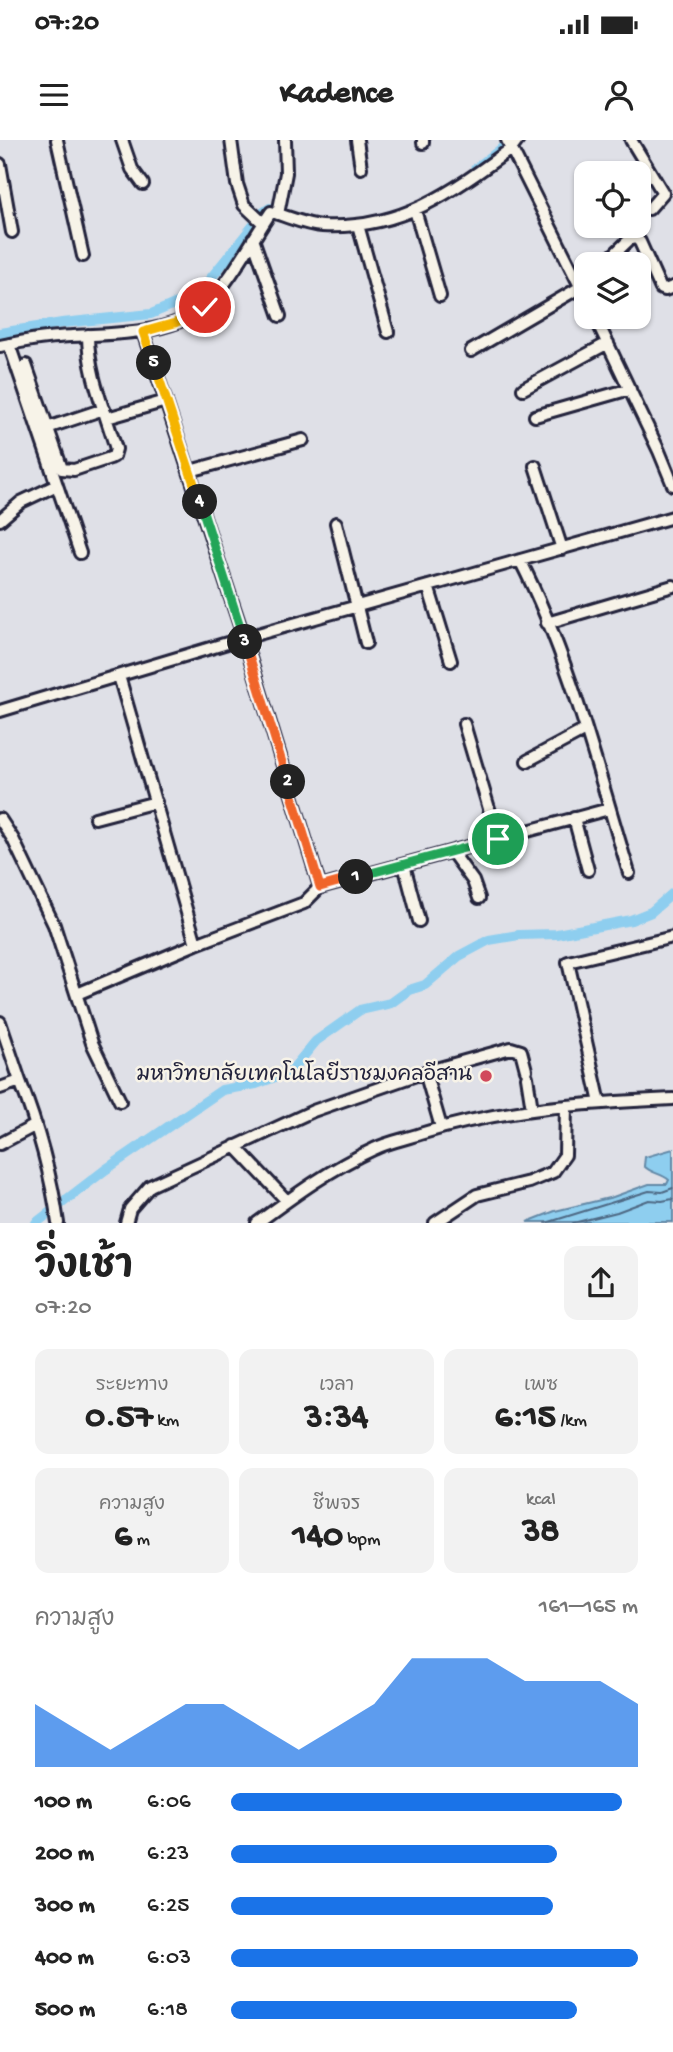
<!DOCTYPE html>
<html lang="th">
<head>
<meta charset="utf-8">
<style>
  :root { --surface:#fff; --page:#f2f2f2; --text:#222; --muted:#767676; --accent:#1a73e8 }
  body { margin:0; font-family:"Gochi Hand","Playpen Sans Thai",sans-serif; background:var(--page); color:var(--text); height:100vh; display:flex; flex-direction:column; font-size:26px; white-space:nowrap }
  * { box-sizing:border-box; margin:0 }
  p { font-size:23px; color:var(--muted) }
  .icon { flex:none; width:38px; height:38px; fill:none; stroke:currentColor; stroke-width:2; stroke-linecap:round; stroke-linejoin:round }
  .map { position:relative; height:1083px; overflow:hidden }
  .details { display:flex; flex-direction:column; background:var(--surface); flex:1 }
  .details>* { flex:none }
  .controls { position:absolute; left:574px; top:21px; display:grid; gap:14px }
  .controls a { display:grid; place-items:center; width:77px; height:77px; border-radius:14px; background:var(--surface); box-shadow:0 2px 5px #0004; font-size:35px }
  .pin { position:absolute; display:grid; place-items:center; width:60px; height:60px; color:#fff; margin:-30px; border:4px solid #fff; border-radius:50%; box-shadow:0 2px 7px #0007 }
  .km { position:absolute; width:35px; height:35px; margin:-18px; border-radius:50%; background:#222; color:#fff; font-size:19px; line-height:35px; text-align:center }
  .round { display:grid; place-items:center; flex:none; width:74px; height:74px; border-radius:14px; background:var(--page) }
  .overview { display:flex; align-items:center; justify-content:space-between; height:119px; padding:0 35px }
  h1 { font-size:38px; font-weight:700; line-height:52px }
  .stats { display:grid; grid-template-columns:repeat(3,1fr); gap:10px; height:119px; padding:7px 35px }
  .stats div { display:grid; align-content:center; border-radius:14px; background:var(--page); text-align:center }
  .stats b { font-size:35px; font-weight:700 }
  .stats small { font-size:19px; font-weight:400 }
  .stats p { font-size:19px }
  .chart { height:196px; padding:14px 35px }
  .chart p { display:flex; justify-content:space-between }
  .chart svg { width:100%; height:126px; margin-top:7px; fill:var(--accent); opacity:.7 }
  ul { padding:0 35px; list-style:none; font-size:23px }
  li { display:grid; grid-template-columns:112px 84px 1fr; align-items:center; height:52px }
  li i { height:18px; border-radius:9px; background:var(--accent) }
  .status { display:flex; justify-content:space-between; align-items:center; height:49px; padding:0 35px; background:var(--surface); direction:ltr }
  .status svg { height:19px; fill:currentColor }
  header { display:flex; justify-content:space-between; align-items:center; height:91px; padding:0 35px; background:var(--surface); font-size:32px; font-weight:700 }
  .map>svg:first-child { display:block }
</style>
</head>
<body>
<div class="status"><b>07:20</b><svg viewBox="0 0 49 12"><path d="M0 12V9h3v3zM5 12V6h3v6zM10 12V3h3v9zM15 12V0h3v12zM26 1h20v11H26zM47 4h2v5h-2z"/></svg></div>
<header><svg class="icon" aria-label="menu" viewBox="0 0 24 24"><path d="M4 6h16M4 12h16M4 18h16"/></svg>Kadence<svg class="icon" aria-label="person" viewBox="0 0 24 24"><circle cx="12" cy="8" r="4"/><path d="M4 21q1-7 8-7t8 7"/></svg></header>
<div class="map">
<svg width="673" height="1083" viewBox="0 0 673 1083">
  <rect width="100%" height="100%" fill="#dfe0e7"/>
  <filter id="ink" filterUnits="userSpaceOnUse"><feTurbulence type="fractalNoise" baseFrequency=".0143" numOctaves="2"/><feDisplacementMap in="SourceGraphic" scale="14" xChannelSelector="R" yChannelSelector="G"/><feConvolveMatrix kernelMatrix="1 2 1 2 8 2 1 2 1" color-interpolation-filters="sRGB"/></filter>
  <g filter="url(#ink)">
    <path fill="#8eceef" stroke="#6389a7" stroke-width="2" d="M673,1009V1082H527L555,1071L613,1057L649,1044H667L669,1040C661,1033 652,1034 644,1026L645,1017Z"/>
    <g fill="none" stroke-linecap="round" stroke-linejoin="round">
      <path stroke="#4d6783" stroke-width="2" d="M546,1083L649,1051L662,1052L673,1048
        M573,1083L617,1072L649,1060L662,1061L673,1059"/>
      <path stroke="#8eceef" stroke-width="10" d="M475,29L506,5
        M261,74L270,68L274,69
        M0,193L62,183L151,174L198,154L257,81
        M36,1083L105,1030L222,950L256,944L291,931L316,901L360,870L391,863L409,850L425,845L459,816L489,800L519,795L557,794L631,780L651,772L673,753"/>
      <defs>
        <path id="minor" d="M57,0L83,116
          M122,0L132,29L143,44
          M231,0L237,44L244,65L263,83
          M357,0L361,28
          M423,0V3
          M507,0L586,158
          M631,0L663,53L649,69
          M0,24L12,92
          M415,70L440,156
          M278,74L286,33L285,0
          M358,85L388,192
          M253,99L280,176
          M604,124L631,98L635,97L640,102L661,149L665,150L673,147
          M595,177L659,311L673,345
          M143,192L244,498L320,747
          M9,204L80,413
          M0,206C19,202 39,198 58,197C103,193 172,198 207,164C230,142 252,100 271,72C287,76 305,85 322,86C401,90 452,52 512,8L518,0
          M471,211L584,145
          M26,225L62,329L74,330L110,318L114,316L116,309C105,271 88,234 88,195
          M523,249L608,203
          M535,276L630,249
          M107,278L166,261
          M47,288L104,269
          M535,326L562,409
          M190,331L303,300
          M0,380L21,362L57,345
          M336,383L366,503
          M520,420C570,518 597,628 629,733
          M428,446L451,521
          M547,483L673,446
          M119,536L196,804
          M0,571L244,498L673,377
          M464,584L498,699
          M527,621L585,590
          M95,678L156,662
          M574,678L588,730
          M0,679L13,699L54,785L92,903L120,961
          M452,712L473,741L479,758
          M404,725L419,781
          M77,854L196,804L304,763L320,747L609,669
          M0,882L20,941
          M425,932L441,987
          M527,937L532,969
          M0,948L20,941C38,987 51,1034 58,1083
          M600,963L568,822L673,797
          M0,1004L36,985
          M235,1006L287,1061
          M126,1083L130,1069L150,1046L313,971L425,932L511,908L521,911L526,930
          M257,1083C295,1055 332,1028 374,1009C388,1002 405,999 420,994C503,968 586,963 673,959
          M435,1083L477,1055L529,1042L553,1032L565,1015L566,966"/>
      </defs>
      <use href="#minor" stroke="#22223b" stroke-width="16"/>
      <use href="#minor" stroke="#f7f3e8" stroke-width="10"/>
    </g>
  </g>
  <g fill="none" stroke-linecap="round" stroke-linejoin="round" filter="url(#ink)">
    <defs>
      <path id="split-1" d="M356,737L498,699"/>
      <path id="split-2" d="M288,642L320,747L356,737"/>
      <path id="split-3" d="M245,502L288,642"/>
      <path id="split-4" d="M200,362L245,502"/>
      <path id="split-5" d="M154,223L200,362"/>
      <path id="split-6" d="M154,223L143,192L175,183L205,167"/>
    </defs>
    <use href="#split-1" stroke="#fff" stroke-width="14"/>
    <use href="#split-2" stroke="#fff" stroke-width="14"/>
    <use href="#split-3" stroke="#fff" stroke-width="14"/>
    <use href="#split-4" stroke="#fff" stroke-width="14"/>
    <use href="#split-5" stroke="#fff" stroke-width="14"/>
    <use href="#split-6" stroke="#fff" stroke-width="14"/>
    <use href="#split-1" stroke="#22a559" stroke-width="9"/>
    <use href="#split-2" stroke="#f0652b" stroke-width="9"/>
    <use href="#split-3" stroke="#f0652b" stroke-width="9"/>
    <use href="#split-4" stroke="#22a559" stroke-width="9"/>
    <use href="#split-5" stroke="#f5b400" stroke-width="9"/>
    <use href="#split-6" stroke="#f5b400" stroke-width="9"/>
  </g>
  <circle fill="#d1495b" stroke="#f7f3e8" stroke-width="2.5" cx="486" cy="936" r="7"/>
  <g text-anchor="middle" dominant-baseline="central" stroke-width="5" stroke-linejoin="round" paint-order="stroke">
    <g font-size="21" fill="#22223b" stroke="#f7f3e8" text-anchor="end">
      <text x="472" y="936">มหาวิทยาลัยเทคโนโลยีราชมงคลอีสาน</text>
    </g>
  </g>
</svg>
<div class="controls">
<a><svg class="icon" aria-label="locate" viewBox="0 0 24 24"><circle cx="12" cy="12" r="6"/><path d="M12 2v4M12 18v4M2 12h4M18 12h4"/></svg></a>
<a><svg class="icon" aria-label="layers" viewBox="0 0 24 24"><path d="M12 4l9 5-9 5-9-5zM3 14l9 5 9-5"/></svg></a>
</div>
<div class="pin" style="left:498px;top:699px;background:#1e9e55"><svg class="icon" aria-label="arrive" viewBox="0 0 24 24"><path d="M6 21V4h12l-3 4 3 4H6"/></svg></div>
<div class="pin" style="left:205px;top:167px;background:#d93025"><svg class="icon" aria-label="check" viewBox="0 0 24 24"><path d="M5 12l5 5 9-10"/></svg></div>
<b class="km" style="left:356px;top:737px">1</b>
<b class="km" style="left:288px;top:642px">2</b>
<b class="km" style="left:245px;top:502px">3</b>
<b class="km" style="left:200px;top:362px">4</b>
<b class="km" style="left:154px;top:223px">5</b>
</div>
<section class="details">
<div class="overview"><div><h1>วิ่งเช้า</h1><p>07:20</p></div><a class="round"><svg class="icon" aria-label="share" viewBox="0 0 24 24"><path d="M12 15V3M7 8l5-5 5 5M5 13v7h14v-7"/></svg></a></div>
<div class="stats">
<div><p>ระยะทาง</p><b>0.57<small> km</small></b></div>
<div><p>เวลา</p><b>3:34</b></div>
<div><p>เพซ</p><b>6:15<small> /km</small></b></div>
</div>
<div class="stats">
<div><p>ความสูง</p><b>6<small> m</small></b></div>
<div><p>ชีพจร</p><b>140<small> bpm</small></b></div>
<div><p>kcal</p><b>38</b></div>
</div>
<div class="chart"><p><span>ความสูง</span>161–165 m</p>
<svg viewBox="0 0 160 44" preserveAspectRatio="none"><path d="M0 44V22L10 30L20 38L30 30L40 22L50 22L60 30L70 38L80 30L90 22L100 6L110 6L120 6L130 14L140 14L150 14L160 22V44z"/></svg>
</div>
<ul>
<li><b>100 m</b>6:06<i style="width:96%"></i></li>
<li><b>200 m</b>6:23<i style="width:80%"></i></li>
<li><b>300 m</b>6:25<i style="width:79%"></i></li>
<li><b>400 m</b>6:03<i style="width:100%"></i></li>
<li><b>500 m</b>6:18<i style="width:85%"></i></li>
</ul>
</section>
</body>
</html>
